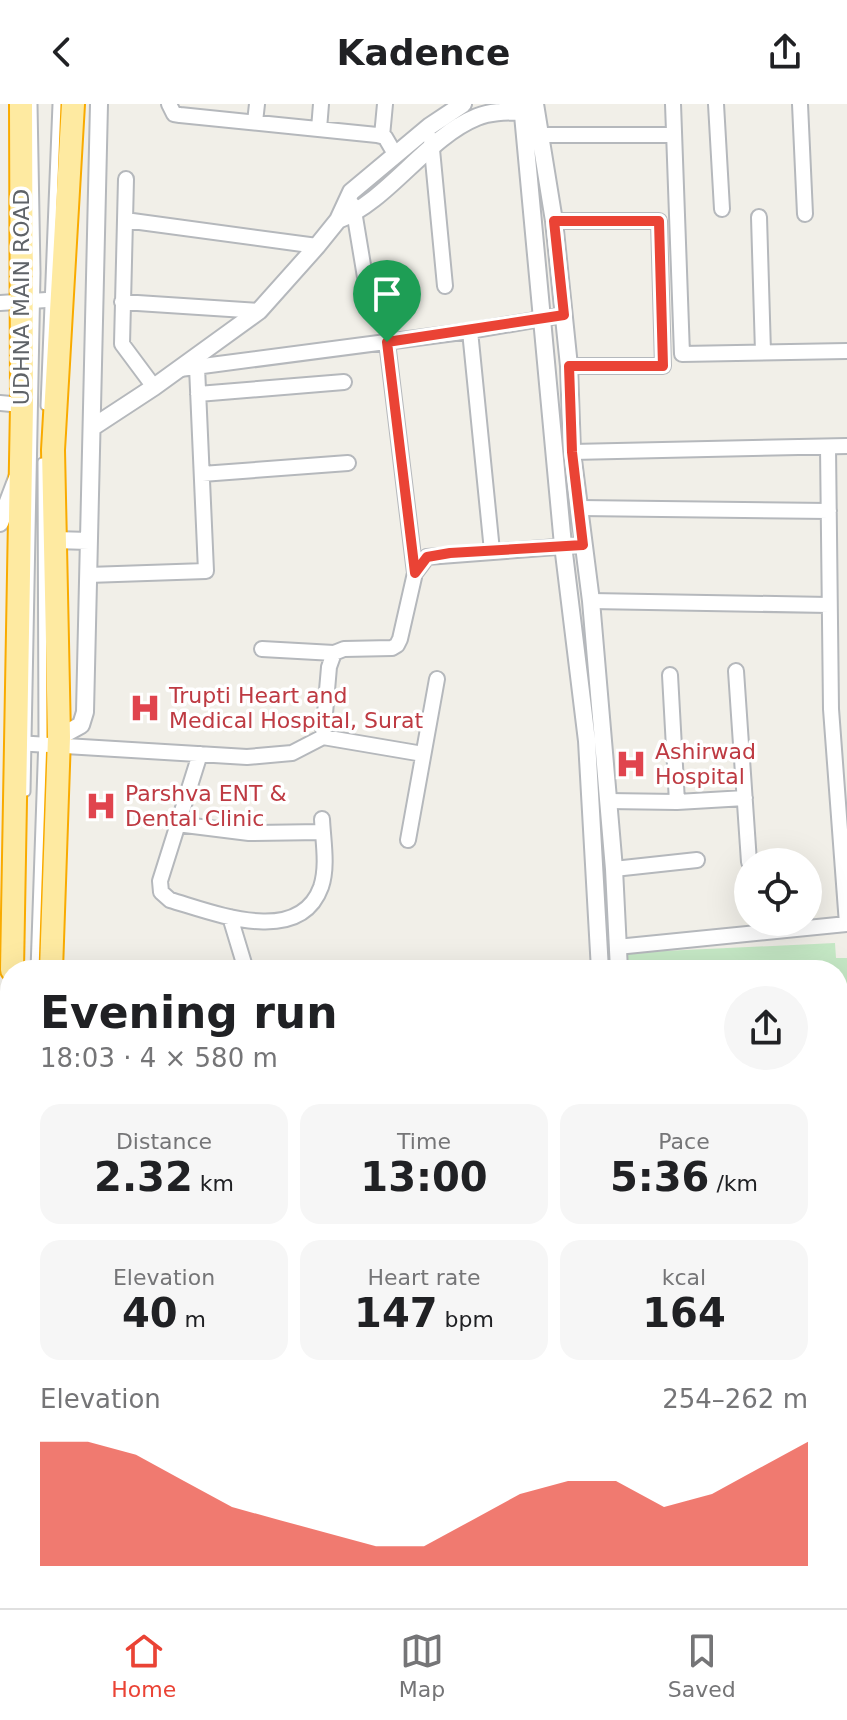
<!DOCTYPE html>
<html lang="en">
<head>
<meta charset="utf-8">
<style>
  :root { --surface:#fff; --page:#f6f6f6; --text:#202124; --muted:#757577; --line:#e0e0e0; --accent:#ea4335 }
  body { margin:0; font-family:"DejaVu Sans",sans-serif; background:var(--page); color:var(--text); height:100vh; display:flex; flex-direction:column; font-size:30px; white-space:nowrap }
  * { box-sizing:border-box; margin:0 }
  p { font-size:26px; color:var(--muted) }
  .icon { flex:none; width:44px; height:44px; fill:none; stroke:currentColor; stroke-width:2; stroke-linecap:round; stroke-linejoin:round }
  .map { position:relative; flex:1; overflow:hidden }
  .drawer { position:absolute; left:0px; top:856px; width:848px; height:648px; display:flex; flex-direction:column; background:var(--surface); border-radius:32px 32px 0 0; box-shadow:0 8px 32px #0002 }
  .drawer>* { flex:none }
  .fabs { position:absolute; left:734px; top:744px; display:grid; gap:16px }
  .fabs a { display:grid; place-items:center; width:88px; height:88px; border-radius:50%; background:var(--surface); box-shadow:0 8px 32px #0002; font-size:40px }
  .pin { position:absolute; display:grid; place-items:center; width:68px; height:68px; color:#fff; margin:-82px -34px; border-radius:50% 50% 50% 0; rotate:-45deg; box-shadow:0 0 8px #0007 }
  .pin .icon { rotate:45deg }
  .round { display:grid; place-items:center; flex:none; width:84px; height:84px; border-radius:42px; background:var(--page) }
  .headline { display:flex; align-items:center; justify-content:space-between; height:136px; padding:0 40px }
  h1 { font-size:44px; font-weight:700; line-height:60px }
  .metrics { display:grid; grid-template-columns:repeat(3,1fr); gap:12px; height:136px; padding:8px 40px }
  .metrics div { display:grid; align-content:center; border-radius:20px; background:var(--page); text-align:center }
  .metrics b { font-size:40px; font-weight:700 }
  .metrics small { font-size:22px; font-weight:400 }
  .metrics p { font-size:22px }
  .chart { height:224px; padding:16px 40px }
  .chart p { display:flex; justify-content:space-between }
  .chart svg { width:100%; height:144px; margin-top:8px; fill:var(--accent); opacity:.7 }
  header { display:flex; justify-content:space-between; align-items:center; height:104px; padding:0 40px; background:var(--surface); font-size:36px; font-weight:700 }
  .menu { display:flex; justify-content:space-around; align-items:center; height:112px; border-top:2px solid var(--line); background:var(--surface); font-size:22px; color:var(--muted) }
  .menu a { display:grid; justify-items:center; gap:4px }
  .menu .selected { color:var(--accent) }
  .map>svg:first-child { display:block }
</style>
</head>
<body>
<header><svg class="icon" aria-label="back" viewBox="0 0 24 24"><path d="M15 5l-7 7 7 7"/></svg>Kadence<svg class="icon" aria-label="share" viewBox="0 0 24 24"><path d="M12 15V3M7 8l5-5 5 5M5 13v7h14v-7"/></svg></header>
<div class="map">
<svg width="847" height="1504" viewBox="0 0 847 1504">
  <rect width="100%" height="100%" fill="#f1efe8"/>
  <path fill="#c5e8c5" d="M835,839L836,854H847V931H838V866H624L622,849Z
    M369,1494H392L410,1504H375Z"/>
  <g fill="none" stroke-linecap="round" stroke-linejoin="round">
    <defs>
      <path id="service" d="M45,302L57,0
        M26,688L36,169L33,0
        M35,866L43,633L42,358
        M49,1494L53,1504
        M65,1494L68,1504
        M275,1494L280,1504
        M428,1494L429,1504
        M485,1494L486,1504
        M564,1494V1504"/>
      <path id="minor" d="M169,0L174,10L180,11L377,31L385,33L395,50
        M673,0L682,250L847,247
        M716,0L722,105
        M800,0L805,110
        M255,18L257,0
        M319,25L321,0
        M538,31H674
        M382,32L385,0
        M431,35L445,182
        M126,75L122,240L154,283
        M353,101L368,191
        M759,113L763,248
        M125,116L317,142
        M554,117H659L663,262H569
        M122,198L259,207
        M0,199L62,195
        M470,227L492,447
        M387,238L415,469
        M180,265L470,227L564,211
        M198,290L344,278
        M0,299L22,301
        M828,343L831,605L847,820
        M572,348L847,342
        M202,370L348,359
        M580,404L829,407
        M88,471L206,467L197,263
        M591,497L829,501
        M262,545L334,549L344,545L392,544L397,541L400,535L415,469L427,453L583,441
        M736,567L749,758
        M670,571L677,698
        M323,633L329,563L334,549
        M16,639L247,653L292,649L323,633L423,650
        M200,650L160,777L161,788L170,796C212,808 299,844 321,783C328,762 323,737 322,715
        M608,697L677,698L745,694
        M177,720L249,729L322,728
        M408,736L437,575
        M614,765L697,756
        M230,813L246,866
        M617,843L847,820
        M838,1363H847
        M838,1432L843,1431
        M231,1494L234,1504
        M750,1494V1504"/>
      <path id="tertiary" d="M522,0L563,441L587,637L600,866
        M535,0L554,117L569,262L572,348L591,497L614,765L619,866
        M338,116C388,97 427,33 477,13C494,6 515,8 532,7
        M93,323L154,283L259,207L317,142L338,116L351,88L430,22L463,0
        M0,419L17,374
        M55,436L89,437
        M59,633L81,621L85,608L99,0
        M838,1206H847
        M0,1468L10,1504
        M104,1494L107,1504
        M651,1494V1504
        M674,1494V1504"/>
      <path id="trunk" d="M12,866L22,301L21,0
        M51,866L59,633L53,346L73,0
        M0,1226L10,915
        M0,1316L10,1404
        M37,1494L41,1504
        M81,1494L85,1504"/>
    </defs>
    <use href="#service" stroke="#b5b8bc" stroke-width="11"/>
    <use href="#minor" stroke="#b5b8bc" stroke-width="18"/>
    <use href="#tertiary" stroke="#b5b8bc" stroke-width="20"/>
    <use href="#trunk" stroke="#f9ab00" stroke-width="26"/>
    <use href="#service" stroke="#fff" stroke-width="7"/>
    <use href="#minor" stroke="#fff" stroke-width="14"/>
    <use href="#tertiary" stroke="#fff" stroke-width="16"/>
    <use href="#trunk" stroke="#feeaa1" stroke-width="22"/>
  </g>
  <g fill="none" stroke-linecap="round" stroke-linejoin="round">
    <defs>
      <path id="route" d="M554,117H659L663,262H569L572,348L583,441L450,449L427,453L415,469L387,238L564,211Z"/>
    </defs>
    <use href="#route" stroke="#fff" stroke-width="16"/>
    <use href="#route" stroke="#ea4335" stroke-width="10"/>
  </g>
  <defs>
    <symbol id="hospital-bare" viewBox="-9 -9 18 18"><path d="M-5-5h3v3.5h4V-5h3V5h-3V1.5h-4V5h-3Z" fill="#e0444e" stroke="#fff" stroke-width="2.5" paint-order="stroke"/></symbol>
  </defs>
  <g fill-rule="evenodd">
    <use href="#hospital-bare" x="123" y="582" width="44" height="44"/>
    <use href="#hospital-bare" x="609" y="638" width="44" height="44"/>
    <use href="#hospital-bare" x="79" y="680" width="44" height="44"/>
  </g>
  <g text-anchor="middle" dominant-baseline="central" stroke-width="7" stroke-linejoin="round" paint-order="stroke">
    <g font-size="22" fill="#5f6368" stroke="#fff">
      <text transform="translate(21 193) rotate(-90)">UDHNA MAIN ROAD</text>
    </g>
    <g font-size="22" fill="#be3a42" stroke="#fff" text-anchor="start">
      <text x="169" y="591">Trupti Heart and<tspan x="169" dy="25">Medical Hospital, Surat</tspan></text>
      <text x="655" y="647">Ashirwad<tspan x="655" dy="25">Hospital</tspan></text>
      <text x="125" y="689">Parshva ENT &amp;<tspan x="125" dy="25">Dental Clinic</tspan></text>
    </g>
  </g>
</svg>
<div class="fabs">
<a><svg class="icon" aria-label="locate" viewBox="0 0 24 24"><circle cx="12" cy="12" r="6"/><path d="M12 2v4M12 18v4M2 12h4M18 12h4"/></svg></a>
</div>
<div class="pin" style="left:387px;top:238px;background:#1e9e55"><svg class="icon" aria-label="arrive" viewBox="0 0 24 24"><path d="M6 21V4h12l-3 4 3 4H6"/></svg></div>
<section class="drawer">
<div class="headline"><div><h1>Evening run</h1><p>18:03 · 4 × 580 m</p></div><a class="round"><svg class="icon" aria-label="share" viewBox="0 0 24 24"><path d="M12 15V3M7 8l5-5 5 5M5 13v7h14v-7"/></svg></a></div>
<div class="metrics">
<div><p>Distance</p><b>2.32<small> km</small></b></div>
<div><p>Time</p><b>13:00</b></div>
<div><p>Pace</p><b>5:36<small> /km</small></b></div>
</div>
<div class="metrics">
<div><p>Elevation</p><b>40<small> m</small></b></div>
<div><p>Heart rate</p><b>147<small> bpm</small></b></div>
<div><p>kcal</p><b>164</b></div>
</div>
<div class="chart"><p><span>Elevation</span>254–262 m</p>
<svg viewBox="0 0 160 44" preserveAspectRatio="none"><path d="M0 44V6L10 6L20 10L30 18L40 26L50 30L60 34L70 38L80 38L90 30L100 22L110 18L120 18L130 26L140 22L150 14L160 6V44z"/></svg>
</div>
</section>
</div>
<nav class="menu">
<a class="selected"><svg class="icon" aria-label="home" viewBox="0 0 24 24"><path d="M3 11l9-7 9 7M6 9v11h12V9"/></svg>Home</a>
<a><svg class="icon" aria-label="map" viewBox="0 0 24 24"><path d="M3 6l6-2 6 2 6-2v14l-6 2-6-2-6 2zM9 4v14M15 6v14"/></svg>Map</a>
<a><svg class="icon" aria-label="saved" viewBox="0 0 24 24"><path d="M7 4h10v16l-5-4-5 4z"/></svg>Saved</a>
</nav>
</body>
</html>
